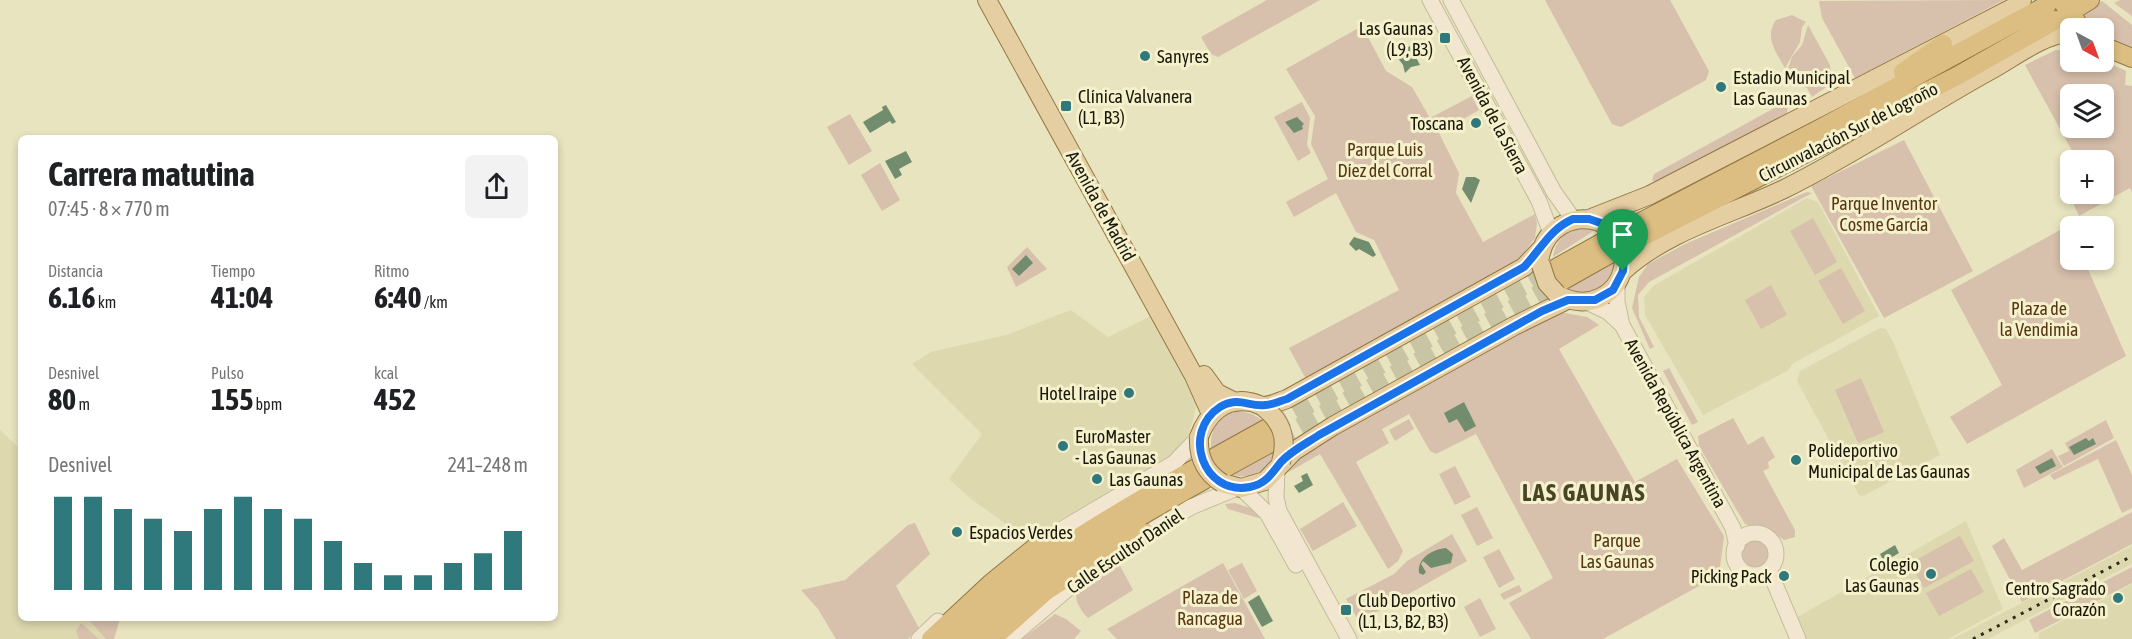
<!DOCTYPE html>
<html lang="es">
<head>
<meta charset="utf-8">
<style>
  :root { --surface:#fff; --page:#f2f2f2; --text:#202124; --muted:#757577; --accent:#2f787c }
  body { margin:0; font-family:"Asap Condensed",sans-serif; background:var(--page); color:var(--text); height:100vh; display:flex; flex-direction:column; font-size:22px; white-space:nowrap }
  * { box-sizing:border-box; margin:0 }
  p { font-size:20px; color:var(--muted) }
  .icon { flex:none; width:33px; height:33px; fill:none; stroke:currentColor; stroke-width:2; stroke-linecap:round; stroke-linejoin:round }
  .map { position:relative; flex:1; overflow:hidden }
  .side { position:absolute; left:18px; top:135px; width:540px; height:486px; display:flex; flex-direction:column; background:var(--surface); border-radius:9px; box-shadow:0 3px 9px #0003 }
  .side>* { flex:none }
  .needle { width:39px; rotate:139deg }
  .fabs { position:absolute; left:2060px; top:18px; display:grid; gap:12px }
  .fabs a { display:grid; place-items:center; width:54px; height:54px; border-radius:9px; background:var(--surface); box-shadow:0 3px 9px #0003; font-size:30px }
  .pin { position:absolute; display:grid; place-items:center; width:51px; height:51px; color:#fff; margin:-62px -26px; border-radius:50% 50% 50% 0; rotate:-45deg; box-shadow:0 0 6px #0007 }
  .pin .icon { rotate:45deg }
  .round { display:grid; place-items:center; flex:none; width:63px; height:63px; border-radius:9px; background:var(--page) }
  .head { display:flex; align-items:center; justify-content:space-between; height:102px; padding:0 30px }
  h1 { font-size:33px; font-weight:700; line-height:45px }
  .metrics { display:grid; grid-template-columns:repeat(3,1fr); gap:9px; height:102px; padding:6px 30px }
  .metrics div { display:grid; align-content:center }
  .metrics b { font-size:30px; font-weight:700 }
  .metrics small { font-size:16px; font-weight:400 }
  .metrics p { font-size:16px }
  .chart { height:168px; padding:12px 30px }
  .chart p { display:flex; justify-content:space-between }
  .chart svg { width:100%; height:108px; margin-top:6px; stroke:var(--accent); stroke-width:6 }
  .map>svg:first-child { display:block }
</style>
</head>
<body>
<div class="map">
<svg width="2132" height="639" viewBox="0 0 2132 639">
  <rect width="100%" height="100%" fill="#e8e4bf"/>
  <path fill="#ddd8ae" d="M1807,198L1818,202L1879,316L1792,364L1789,370L1703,415L1645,315L1644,297L1653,286Z
    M1071,310L1108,337L1151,316L1197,404L1189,434L1177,452L1027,539L971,499L949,479L982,434L912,364L931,352L1006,335Z
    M1880,328L1886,329L1893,342L1940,455L1863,496L1859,495L1797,381L1800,371Z
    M0,430L21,450V618H120L114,639H0Z
    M1966,521L2003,609L1948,639H1803L1794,619Z
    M2132,546V564L2109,576L1988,639H1952Z
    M2132,584V639H2039V633Z"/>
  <path fill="#d7c0ac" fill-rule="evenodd" d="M1267,0H1320L1218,57L1211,54L1201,37Z
    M1545,0H1670L1709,71L1706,80L1621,127L1612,124Z
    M2004,0L1855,78L1822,18L1819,1Z
    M2120,0H2132V16L2114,3Z
    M2102,1L2132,25V49L2103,36V28H2094L2078,14Z
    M1792,15L1806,22L1802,27L1800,42L1785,68C1776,52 1764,37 1776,20Z
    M1808,25L1830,65L1831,78L1829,85L1812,97L1807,88L1793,84L1787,72L1792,57L1802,45Z
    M1362,26L1386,71L1412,87L1430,118L1472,96L1479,110L1439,133L1459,173L1456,193L1483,242L1535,214L1537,223L1535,238L1520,258L1492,276L1306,379L1289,348L1399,290L1374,240L1356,232L1336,193L1294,217L1286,202L1328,179L1311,144L1315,116L1286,69Z
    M2056,50L2070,51V62L2103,60L2126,71L2125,85L2132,86V192L2130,188L2079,216L2062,178L2070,174V194H2103V160H2077L2025,65ZM2070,94H2103V128H2070Z
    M1302,102L1310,118L1307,145L1311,153L1298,161L1274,117Z
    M1780,105L1788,108L1786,115L1655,182L1652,180L1654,174Z
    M850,114L872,151L849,165L827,127Z
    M1904,140L1973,271L1884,318L1811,186Z
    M880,163L900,200L882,211L861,175Z
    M1807,192L1812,193L1649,282L1638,295L1639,317L1654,347L1650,349L1632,308L1639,277L1648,264L1685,244Z
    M1813,218L1837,262L1815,275L1790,231Z
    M2069,225L2070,260H2084L2126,356L1967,444L1950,417L2002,385L1951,290Z
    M1579,228L1597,229L1553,257C1555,242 1564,232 1579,228Z
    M1027,247L1047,269L1016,287L1007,267Z
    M1618,261C1609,283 1594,304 1568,288Z
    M1841,268L1865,311L1843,324L1818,281Z
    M1771,285L1787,315L1761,329L1745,300Z
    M1560,312L1587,317L1599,325L1559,349L1635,482L1677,459L1724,536L1719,575L1603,639H1531L1509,603L1553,578L1476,434L1436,454L1430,451L1409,414L1382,429L1389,443L1356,462L1403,551L1398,561L1388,569L1320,454L1287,473L1307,450L1400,400L1399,397Z
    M1669,368L1698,422L1692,425L1663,371Z
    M1861,378L1884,432L1858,443L1835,390Z
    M1239,411L1252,414L1264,421L1211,449C1210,428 1219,416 1239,411Z
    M1733,418L1748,445L1763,436L1775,457L1768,462L1769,468L1763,471L1795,530V537L1784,540L1769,530L1745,524L1699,446L1698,436Z
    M1409,419L1414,429L1395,441L1389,430Z
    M2106,420L2114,438L2064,466L2058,456L2069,451L2065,443Z
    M2116,440L2132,475V508L2122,513L2098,459L2054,480L2050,475Z
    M2052,449L2063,467L2024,488L2016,470Z
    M1276,450C1270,471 1252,480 1232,475Z
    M1455,466L1471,497L1455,505L1439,474Z
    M1343,502L1357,526L1313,551L1300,529Z
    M1235,503L1250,508L1262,517L1258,518L1228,509L1225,504Z
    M1477,507L1493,538L1477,546L1461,515Z
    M2132,512V544L2022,602L1992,546L2004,538L2022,570Z
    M915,523L930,554L896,586L919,628L908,639H836L818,609L801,590L845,580L908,525Z
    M1452,534L1467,561L1359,622L1346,599L1394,574L1407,561Z
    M1960,536L1974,561L1924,588L1910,563Z
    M1741 555a14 14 0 1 1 28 0a14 14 0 1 1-28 0Z
    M1499,549L1515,579L1499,588L1483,557Z
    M1117,560L1133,590L1088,618C1058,587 1092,575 1117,560Z
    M1223,563L1265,639H1117L1107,629Z
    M1242,563L1257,591L1244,599L1228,570Z
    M2132,567V583L2035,633L2029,620Z
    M1971,569L1984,592L1939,616L1926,593Z
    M1519,585L1522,591L1504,600L1500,594Z
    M1480,598L1496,629L1480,637L1464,607Z
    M1055,614L1066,619L1081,631L1074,639H1022Z
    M87,618H120L114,639H106Z
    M81,623L99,639H79L76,631Z"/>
  <path fill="#728d6d" d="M1410,46L1420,65L1411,67L1405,73L1403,65L1395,54Z
    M886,105L896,122L892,124L890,121L870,133L863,122L883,110L882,107Z
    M1297,117L1304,124L1302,126L1303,129L1294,133L1285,122Z
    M906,151L912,162L899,169L902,175L895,179L885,161Z
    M1466,177H1475L1480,180L1471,203L1462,189Z
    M1354,237L1369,242L1376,255L1373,257L1359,249L1356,251L1349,244Z
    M1026,255L1033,263L1019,276L1012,269Z
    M1464,402L1476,426L1465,432L1457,419L1449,423L1444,413Z
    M2086,438L2089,441L2093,438L2096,444L2074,455L2069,447Z
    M2052,458L2056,466L2040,474L2035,467Z
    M1307,473L1313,485L1299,493L1294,486L1303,481L1301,476Z
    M1895,545L1899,553L1884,562L1880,554Z
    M1446,548L1453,554L1451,563L1431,568L1423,561L1421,564L1426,572L1423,575L1419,573C1417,558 1433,549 1446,548Z
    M1259,595L1273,621L1262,627L1248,602Z"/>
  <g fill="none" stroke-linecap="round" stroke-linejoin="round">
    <path stroke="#c9c5a4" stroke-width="18" stroke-dasharray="18 9" stroke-linecap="butt" d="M1271,426L1556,268
      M1276,440L1562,281"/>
    <defs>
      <path id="secondary" d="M1430,0L1539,201L1551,233
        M1451,0L1554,192L1573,219
        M1617,284V302L1622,325L1733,528L1737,546
        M1587,302L1608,312L1622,325
        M1277,470L1276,497L1279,511L1349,639
        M1241,488L1267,513L1296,565
        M1734 554a21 21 0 1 1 42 0a21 21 0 1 1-42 0Z
        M1136,540L1191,507L1237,488
        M1040,542L1174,463L1199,437
        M1769,570L1798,639
        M919,639L938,621
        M1009,639L1084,575"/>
      <path id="primary" d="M987,0L1194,376L1211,414
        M1589,219L1650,195L2016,6L2022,0
        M1540,257C1545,228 1572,213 1600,222
        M1623,271C1668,230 1730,215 1784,189C1855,154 1920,109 1989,71C2013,58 2042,35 2070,32
        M1557,294C1587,312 1621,296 1624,261
        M1204,375L1217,393L1235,402
        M1199,437C1207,415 1224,397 1250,402C1254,402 1259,406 1264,406C1271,406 1280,401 1287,399L1524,267L1542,248
        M1222,483L1241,488L1265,481L1294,451L1333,426L1514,326L1567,300"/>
      <path id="trunk" d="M2061,0L2081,28
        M2075,9L2090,0
        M2103,46L2132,58
        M1903,72L1943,44
        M1631,227L1821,128L2047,5
        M1638,239L1957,76L2056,20
        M1556,268L1610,238
        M1562,281L1617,250
        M1215,457L1271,426
        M1223,469L1276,440
        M931,639L990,584L1049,536
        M951,639C1026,565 1105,519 1196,468
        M971,639C1039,571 1121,527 1204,480
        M992,639L1046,591L1116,547L1146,533"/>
    </defs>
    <use href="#secondary" stroke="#c0bd99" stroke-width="17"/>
    <use href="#primary" stroke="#937844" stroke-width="20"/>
    <use href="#trunk" stroke="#937844" stroke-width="20"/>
    <use href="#secondary" stroke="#f2e6d0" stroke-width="15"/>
    <use href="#primary" stroke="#e5cea1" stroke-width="18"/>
    <use href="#trunk" stroke="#dcbe82" stroke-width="18"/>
    <path stroke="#2e2c1d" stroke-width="3" stroke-dasharray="3 6" stroke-linecap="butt" d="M1973,639L2132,556"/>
    <defs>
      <path id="primary-bridge" d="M1601,223L1616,234L1624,256
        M1541,265L1547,283L1557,294
        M1262,406C1282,421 1288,438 1281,462
        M1199,437C1198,458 1205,472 1222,483"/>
    </defs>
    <use href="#primary-bridge" stroke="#937844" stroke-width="20" stroke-linecap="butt"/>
    <use href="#primary-bridge" stroke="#e5cea1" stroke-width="18"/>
  </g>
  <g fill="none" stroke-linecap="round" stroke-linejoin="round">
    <defs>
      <path id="route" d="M1573,219H1589L1601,223L1616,234L1624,256L1623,271L1613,290L1595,300H1568L1542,311L1319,435C1307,443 1291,451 1281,462C1272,473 1266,484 1250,487C1203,496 1181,432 1220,407C1239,396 1248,407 1265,405C1272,405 1280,401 1287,399L1524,267C1541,249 1550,229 1573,219Z"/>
    </defs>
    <use href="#route" stroke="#fff" stroke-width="12"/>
    <use href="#route" stroke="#1a73e8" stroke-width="8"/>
  </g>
  <g fill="#2f787c" stroke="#f5f1cc" stroke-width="2">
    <rect x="1439" y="32" width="12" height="12" rx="3"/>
    <circle cx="1145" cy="56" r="6"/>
    <circle cx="1721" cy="87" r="6"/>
    <rect x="1060" y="100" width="12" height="12" rx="3"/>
    <circle cx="1476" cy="123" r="6"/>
    <circle cx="1129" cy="393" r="6"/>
    <circle cx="1063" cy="446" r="6"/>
    <circle cx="1796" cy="460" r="6"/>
    <circle cx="1097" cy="479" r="6"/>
    <circle cx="957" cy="532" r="6"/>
    <circle cx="1931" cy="574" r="6"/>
    <circle cx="1784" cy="576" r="6"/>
    <circle cx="2118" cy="598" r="6"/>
    <rect x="1340" y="604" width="12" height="12" rx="3"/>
  </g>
  <g text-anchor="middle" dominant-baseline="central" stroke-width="6" stroke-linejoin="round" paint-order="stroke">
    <g font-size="18" fill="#19170a" stroke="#f5f1cc" text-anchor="start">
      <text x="1433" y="28" text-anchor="end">Las Gaunas<tspan x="1433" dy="21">(L9, B3)</tspan></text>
      <text x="1157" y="56">Sanyres</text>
      <text x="1733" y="77">Estadio Municipal<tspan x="1733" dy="21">Las Gaunas</tspan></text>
      <text x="1078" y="96">Clínica Valvanera<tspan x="1078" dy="21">(L1, B3)</tspan></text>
      <text x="1464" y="123" text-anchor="end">Toscana</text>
      <text x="1117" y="393" text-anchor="end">Hotel Iraipe</text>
      <text x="1075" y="436">EuroMaster<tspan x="1075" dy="21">- Las Gaunas</tspan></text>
      <text x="1808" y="450">Polideportivo<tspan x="1808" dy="21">Municipal de Las Gaunas</tspan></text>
      <text x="1109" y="479">Las Gaunas</text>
      <text x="969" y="532">Espacios Verdes</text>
      <text x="1919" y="564" text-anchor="end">Colegio<tspan x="1919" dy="21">Las Gaunas</tspan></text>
      <text x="1772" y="576" text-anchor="end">Picking Pack</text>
      <text x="2106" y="588" text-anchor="end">Centro Sagrado<tspan x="2106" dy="21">Corazón</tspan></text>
      <text x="1358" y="600">Club Deportivo<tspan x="1358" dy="21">(L1, L3, B2, B3)</tspan></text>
    </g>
    <g font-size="18" fill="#19170a" stroke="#f5f1cc">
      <text transform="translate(1493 115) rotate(62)">Avenida de la Sierra</text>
      <text transform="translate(1848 132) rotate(-27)">Circunvalación Sur de Logroño</text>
      <text transform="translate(1101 206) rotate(61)">Avenida de Madrid</text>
      <text transform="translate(1676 423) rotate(61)">Avenida República Argentina</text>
      <text transform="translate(1125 551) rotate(-34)">Calle Escultor Daniel</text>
    </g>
    <g font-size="18" fill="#583613" stroke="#f5f1cc">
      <text x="1385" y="149">Parque Luis<tspan x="1385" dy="21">Díez del Corral</tspan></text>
      <text x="1884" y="203">Parque Inventor<tspan x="1884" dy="21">Cosme García</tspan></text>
      <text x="2039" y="308">Plaza de<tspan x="2039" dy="21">la Vendimia</tspan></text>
      <text x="1617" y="540">Parque<tspan x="1617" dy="21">Las Gaunas</tspan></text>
      <text x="1210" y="597">Plaza de<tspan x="1210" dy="21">Rancagua</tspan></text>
    </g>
    <g font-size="24" font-weight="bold" letter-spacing="1.5" fill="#484425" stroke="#f5f1cc">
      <text x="1584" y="492">LAS GAUNAS</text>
    </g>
  </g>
</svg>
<div class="fabs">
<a><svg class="needle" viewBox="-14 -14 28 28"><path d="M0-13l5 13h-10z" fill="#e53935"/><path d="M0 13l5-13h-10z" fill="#757577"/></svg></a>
<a><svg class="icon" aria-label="layers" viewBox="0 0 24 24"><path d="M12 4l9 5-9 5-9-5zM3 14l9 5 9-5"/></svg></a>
<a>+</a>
<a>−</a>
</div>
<div class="pin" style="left:1623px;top:271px;background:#1e9e55"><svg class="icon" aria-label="arrive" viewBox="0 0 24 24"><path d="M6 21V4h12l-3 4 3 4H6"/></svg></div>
<section class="side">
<div class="head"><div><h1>Carrera matutina</h1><p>07:45 · 8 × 770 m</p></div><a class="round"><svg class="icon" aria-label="share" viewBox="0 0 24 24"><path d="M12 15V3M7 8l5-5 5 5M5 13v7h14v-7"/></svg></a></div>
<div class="metrics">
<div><p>Distancia</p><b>6.16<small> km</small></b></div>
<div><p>Tiempo</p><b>41:04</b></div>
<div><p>Ritmo</p><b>6:40<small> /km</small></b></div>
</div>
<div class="metrics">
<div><p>Desnivel</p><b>80<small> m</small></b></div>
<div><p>Pulso</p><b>155<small> bpm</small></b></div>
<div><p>kcal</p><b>452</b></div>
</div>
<div class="chart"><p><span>Desnivel</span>241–248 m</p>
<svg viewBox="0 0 160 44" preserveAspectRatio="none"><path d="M5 44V6M15 44V6M25 44V11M35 44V15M45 44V20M55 44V11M65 44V6M75 44V11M85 44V15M95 44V24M105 44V33M115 44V38M125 44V38M135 44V33M145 44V29M155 44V20"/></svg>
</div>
</section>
</div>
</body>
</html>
